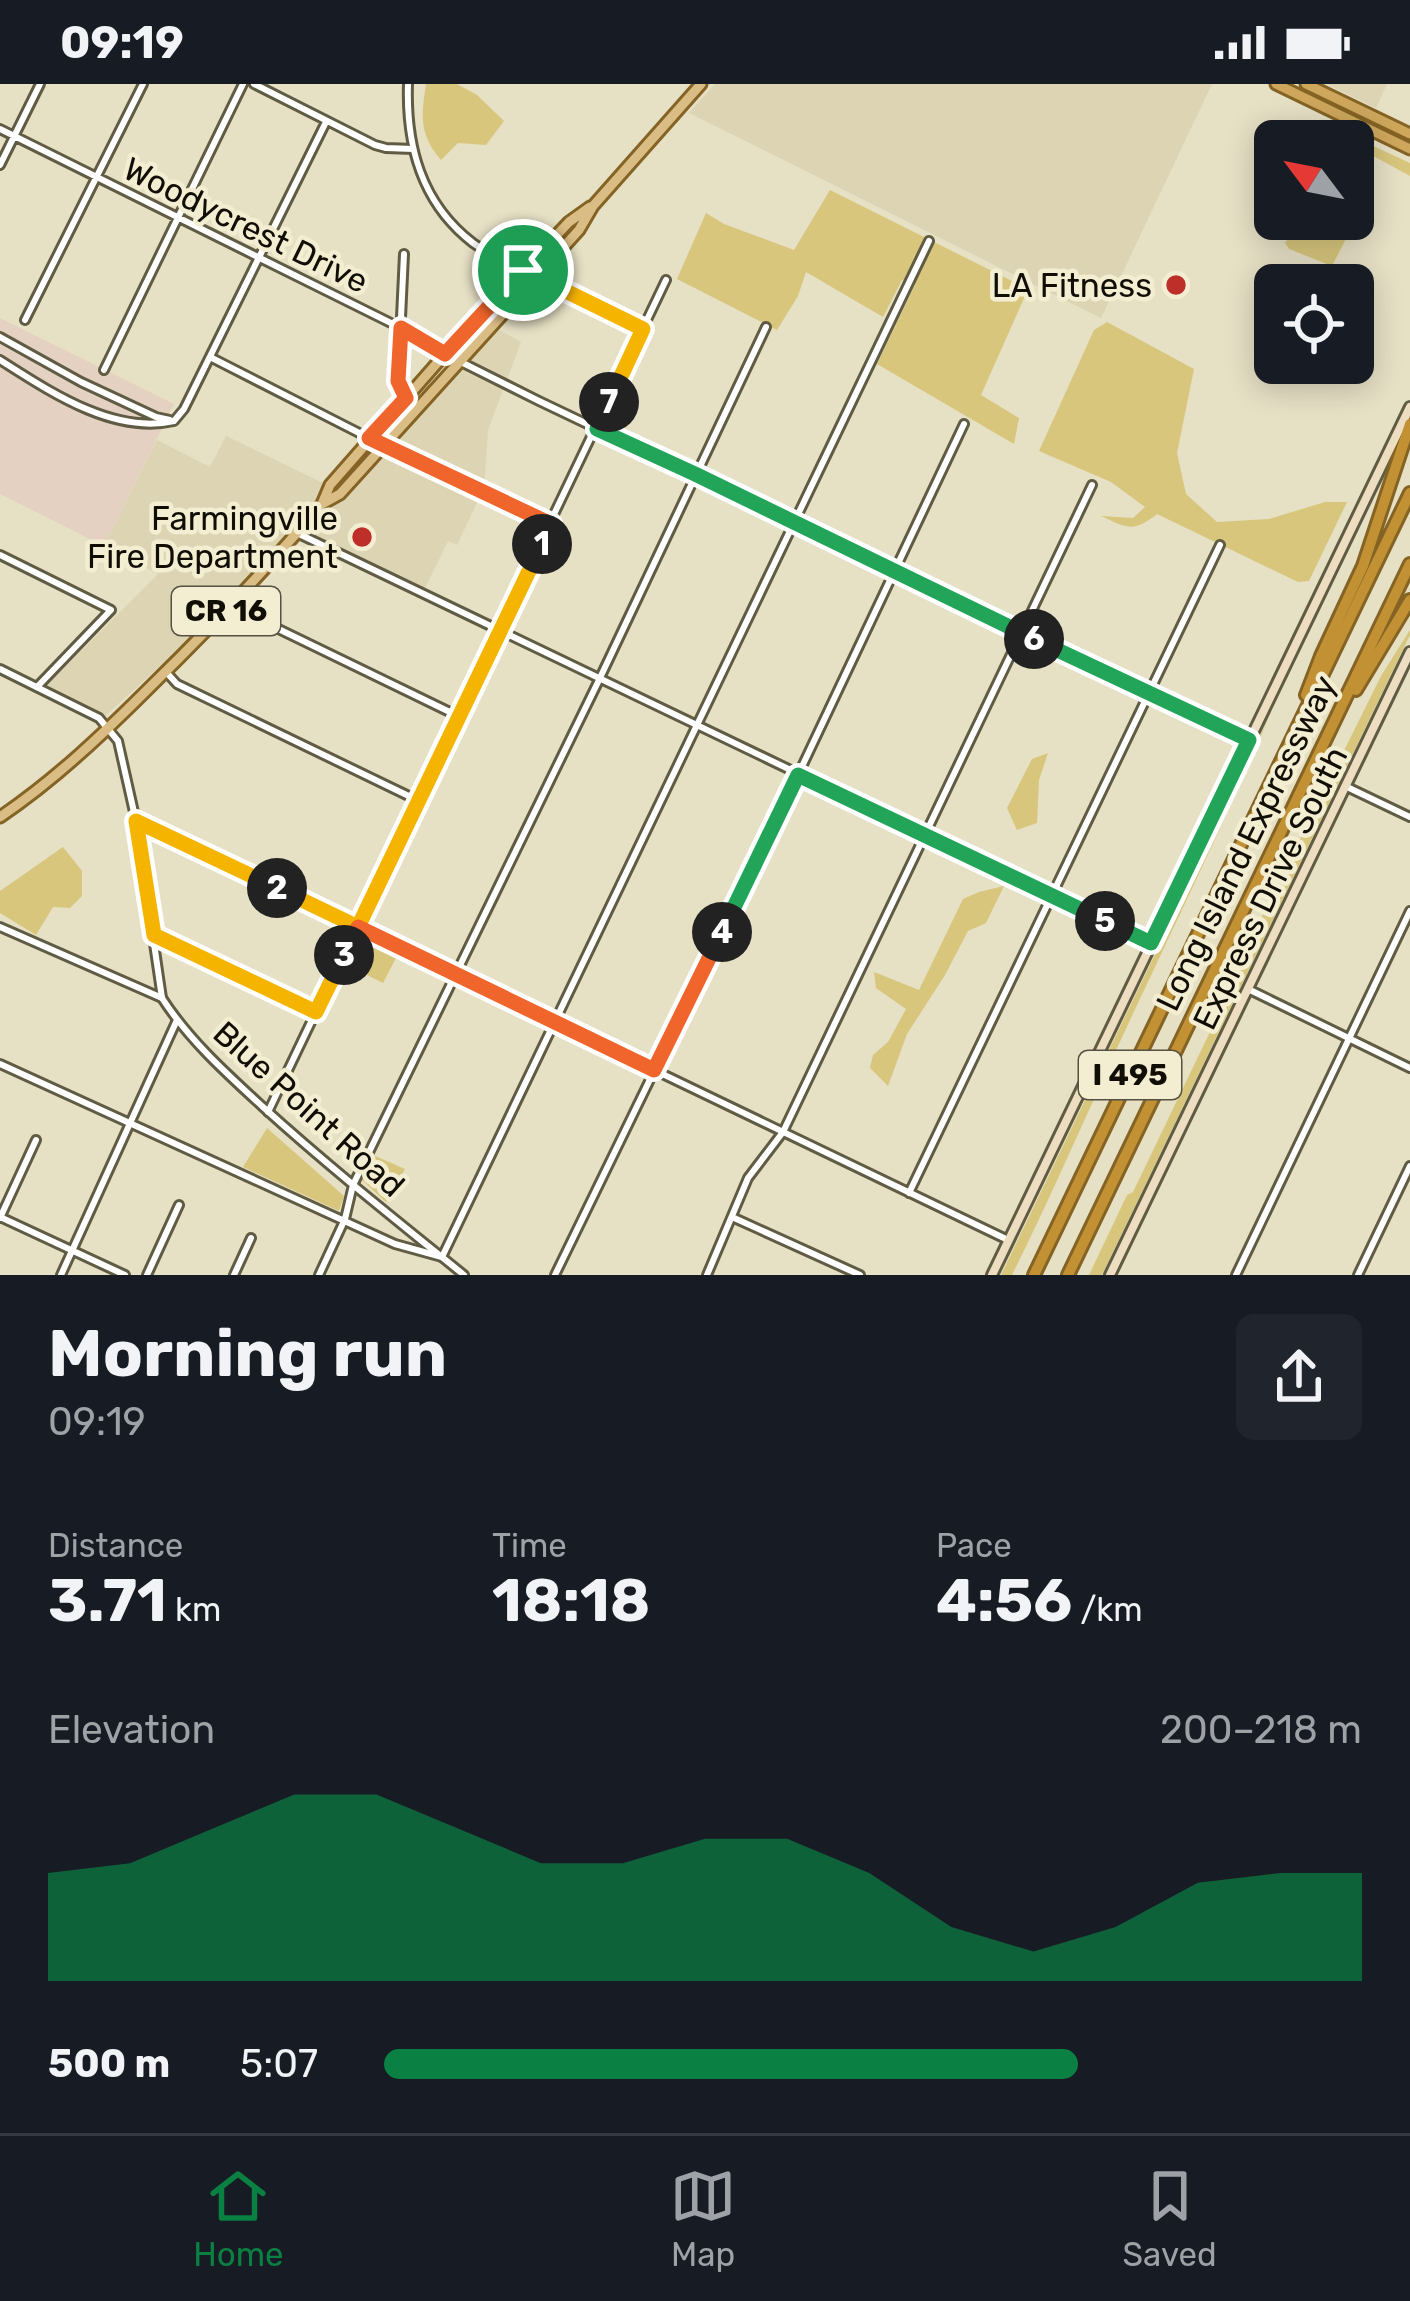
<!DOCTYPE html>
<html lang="en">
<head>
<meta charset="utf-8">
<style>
  :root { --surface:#171b24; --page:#20242c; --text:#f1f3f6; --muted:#9ea1a6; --line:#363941; --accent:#0b8043 }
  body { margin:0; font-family:Rubik,sans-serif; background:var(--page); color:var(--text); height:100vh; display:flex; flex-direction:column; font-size:45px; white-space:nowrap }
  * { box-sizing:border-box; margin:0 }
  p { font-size:39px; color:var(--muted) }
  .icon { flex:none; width:66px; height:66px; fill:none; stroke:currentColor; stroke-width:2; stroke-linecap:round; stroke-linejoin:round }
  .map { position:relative; height:1191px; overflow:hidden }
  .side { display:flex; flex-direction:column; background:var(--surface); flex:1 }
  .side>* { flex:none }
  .needle { width:78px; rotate:302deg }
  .tools { position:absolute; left:1254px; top:36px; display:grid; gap:24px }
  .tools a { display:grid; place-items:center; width:120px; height:120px; border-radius:18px; background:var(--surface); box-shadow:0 6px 30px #0003; font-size:60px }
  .pin { position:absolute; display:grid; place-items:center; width:102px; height:102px; color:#fff; margin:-51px; border:6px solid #fff; border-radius:50%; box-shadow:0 3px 12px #0007 }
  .km { position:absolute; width:60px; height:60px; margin:-30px; border-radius:50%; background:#222; color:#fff; font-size:33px; line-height:60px; text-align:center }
  .round { display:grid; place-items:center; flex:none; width:126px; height:126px; border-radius:18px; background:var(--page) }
  .summary { display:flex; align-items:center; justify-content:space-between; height:204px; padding:0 48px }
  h1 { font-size:66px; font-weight:700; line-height:90px }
  .metrics { display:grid; grid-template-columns:repeat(3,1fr); gap:18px; height:204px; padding:12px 48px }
  .metrics div { display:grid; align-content:center }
  .metrics b { font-size:60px; font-weight:700 }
  .metrics small { font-size:33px; font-weight:400 }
  .metrics p { font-size:33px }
  .chart { height:336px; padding:24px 48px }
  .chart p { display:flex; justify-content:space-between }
  .chart svg { width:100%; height:216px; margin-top:12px; fill:var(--accent); opacity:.7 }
  ul { padding:0 48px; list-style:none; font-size:39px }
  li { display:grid; grid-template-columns:192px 144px 1fr; align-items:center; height:90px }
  li i { height:30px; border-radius:15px; background:var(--accent) }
  .status { display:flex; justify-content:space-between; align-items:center; height:84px; padding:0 60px; background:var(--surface); direction:ltr }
  .status svg { height:33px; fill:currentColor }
  .menu { display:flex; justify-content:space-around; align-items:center; height:168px; border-top:3px solid var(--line); background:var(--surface); font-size:33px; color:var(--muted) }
  .menu a { display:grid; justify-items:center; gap:6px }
  .menu .selected { color:var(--accent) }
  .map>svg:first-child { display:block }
</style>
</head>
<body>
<div class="status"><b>09:19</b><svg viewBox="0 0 49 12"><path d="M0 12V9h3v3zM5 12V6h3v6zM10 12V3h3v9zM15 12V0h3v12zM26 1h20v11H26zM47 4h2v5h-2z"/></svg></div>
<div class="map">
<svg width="1410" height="1191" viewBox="0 0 1410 1191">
  <rect width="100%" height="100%" fill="#e6e0c5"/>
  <path fill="#dcd4b2" d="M715,0H1212L1101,234L689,29Z
    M1326,0H1387L1376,24Z
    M492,242L521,258L488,346L484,404L457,461L448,457L425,504L306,449L103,634L45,603L158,490L104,462L157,356L210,383L226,352L327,401Z"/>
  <path fill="#e4d1c2" d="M0,234L174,320L104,462L0,410Z"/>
  <path fill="#d8c67d" d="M426,0H457L477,11L504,37L486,61L458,59L441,76C419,51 421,32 426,0Z
    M1341,47L1410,79V92L1353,61V57L1335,51Z
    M830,106L1020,201L1025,212L981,311L1019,334L1014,360L877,280L915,201L902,196L883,233L806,188L798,212L777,246L677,195L706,129L724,140L794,166Z
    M1302,135H1328L1351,145L1332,182L1289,165L1285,159Z
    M1107,238L1194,285L1177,369L1186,410L1217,438L1269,435L1325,418H1347L1309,497L1298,498L1157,430C1133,449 1127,444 1101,432L1133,434L1145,423L1111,398L1039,367L1094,246Z
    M1410,546V551L1102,1191H1089L1127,1111L1133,1108L1259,846L1262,832L1381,592Z
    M1269,633C1231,724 1189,811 1147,900C1101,996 1060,1095 1012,1191H1001Z
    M1048,669L1039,696L1037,739L1017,746L1007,724L1032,675Z
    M63,763L82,787V812L70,824L53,823L36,851L0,829V807Z
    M1004,802L986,839L968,847L945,891L907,950L888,1002L870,984L873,971L888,958L906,925L876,904L874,888L919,906L963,815L979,808Z
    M363,855L397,872L383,899L347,881L357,858Z
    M267,1044L344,1112L339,1127L243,1083Z
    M373,1071L405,1085L386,1118L362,1096Z"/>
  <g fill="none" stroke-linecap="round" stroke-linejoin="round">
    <defs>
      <path id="minor" d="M254,0L375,61L386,64L413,65
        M0,45L401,244L445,270L539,317L1249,656
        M0,81L40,0
        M404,170L398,297L406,314
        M523,186L643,245
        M25,236L143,0
        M0,253L81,298L156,333L170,336
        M210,273L369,354L551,440
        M0,276C49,307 113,351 174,337L184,325L326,38
        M104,286L243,0
        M297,449L1151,859
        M0,471L111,526L37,603
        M231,522L458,632
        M166,588L177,600L417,716
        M1345,702L1410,733
        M136,737L1008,1156
        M0,843L162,914
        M154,852L316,928
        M1248,905L1410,984
        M0,980L395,1160L442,1173L929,157
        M268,1028L666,196
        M909,1109L1220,461
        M0,1133L125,1191
        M732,1133L860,1191
        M0,1134L36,1056
        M61,1191L177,936
        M147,1191L179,1121
        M234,1191L251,1154
        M319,1191L345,1135L353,1101L599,596L766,243
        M555,1191L798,691L964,340
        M707,1191L748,1094L783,1048L1092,401
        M1236,1191L1410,827
        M1358,1191L1410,1082"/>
      <path id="tertiary" d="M408,0C406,62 421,119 473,159C488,170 507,177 523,186
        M0,585L99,634L118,657L136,737L162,914C189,956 227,990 263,1023C328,1082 396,1136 464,1191"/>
      <path id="secondary" d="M992,1191L1410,323
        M1110,1191L1410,568"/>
      <path id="primary" d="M322,420L330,401L445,270L569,138L590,123
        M0,733C56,695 104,649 152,601C211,543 268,483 322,420L340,410L579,146L593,122L701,0"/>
      <path id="trunk" d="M1276,0L1410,65
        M1306,0L1410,50"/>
      <path id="motorway" d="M1356,606L1410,516
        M1306,611L1321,572L1363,482L1410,340
        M1034,1191L1410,409
        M1068,1191L1410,480"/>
    </defs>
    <use href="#minor" stroke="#605b43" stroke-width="12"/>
    <use href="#tertiary" stroke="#605b43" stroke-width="12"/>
    <use href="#secondary" stroke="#605b43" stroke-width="14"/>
    <use href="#primary" stroke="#846324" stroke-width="15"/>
    <use href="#trunk" stroke="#846324" stroke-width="15"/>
    <use href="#motorway" stroke="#846324" stroke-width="16"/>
    <use href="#minor" stroke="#fff" stroke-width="6"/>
    <use href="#tertiary" stroke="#fff" stroke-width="6"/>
    <use href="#secondary" stroke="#eddec2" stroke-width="8"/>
    <use href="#primary" stroke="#dabd85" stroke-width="9"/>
    <use href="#trunk" stroke="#cea75c" stroke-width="9"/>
    <use href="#motorway" stroke="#c29134" stroke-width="10"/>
  </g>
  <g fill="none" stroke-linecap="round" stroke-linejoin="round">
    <defs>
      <path id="split-1" d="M523,186L445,270L401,244L398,297L406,314L369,354L551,440L542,460"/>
      <path id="split-2" d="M277,804L358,843L542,460"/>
      <path id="split-3" d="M277,804L136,737L154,851L316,928L344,871"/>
      <path id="split-4" d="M344,871L358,843L654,986L722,848"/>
      <path id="split-5" d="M722,848L798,691L1105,837"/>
      <path id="split-6" d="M1034,555L1249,656L1151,859L1105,837"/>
      <path id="split-7" d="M609,318L597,345L695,390L1034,555"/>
      <path id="split-8" d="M523,186L643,245L609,318"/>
    </defs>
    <use href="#split-1" stroke="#fff" stroke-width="24"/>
    <use href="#split-2" stroke="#fff" stroke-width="24"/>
    <use href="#split-3" stroke="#fff" stroke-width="24"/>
    <use href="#split-4" stroke="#fff" stroke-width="24"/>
    <use href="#split-5" stroke="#fff" stroke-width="24"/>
    <use href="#split-6" stroke="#fff" stroke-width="24"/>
    <use href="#split-7" stroke="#fff" stroke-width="24"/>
    <use href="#split-8" stroke="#fff" stroke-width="24"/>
    <use href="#split-1" stroke="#f0652b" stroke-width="15"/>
    <use href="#split-2" stroke="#f5b400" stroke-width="15"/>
    <use href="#split-3" stroke="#f5b400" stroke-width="15"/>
    <use href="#split-4" stroke="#f0652b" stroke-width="15"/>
    <use href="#split-5" stroke="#22a559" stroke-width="15"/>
    <use href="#split-6" stroke="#22a559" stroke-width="15"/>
    <use href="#split-7" stroke="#22a559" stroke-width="15"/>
    <use href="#split-8" stroke="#f5b400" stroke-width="15"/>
  </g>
  <g fill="#bd2f28" stroke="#f3edd2" stroke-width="4.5">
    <circle cx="1176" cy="201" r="12"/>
    <circle cx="362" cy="453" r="12"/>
  </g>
  <g text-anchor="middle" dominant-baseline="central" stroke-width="9" stroke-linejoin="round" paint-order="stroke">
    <g fill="#f3edd2" stroke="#545142" stroke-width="3">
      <rect x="172" y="503" width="108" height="48" rx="9"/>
      <rect x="1079" y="967" width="102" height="48" rx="9"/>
    </g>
    <g font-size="30" font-weight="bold" fill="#100e05">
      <text x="226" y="527">CR 16</text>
      <text x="1130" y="991">I 495</text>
    </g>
    <g font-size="33" fill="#100e05" stroke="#f3edd2">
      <text transform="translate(246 141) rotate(26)">Woodycrest Drive</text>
      <text transform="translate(1246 759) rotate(-64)">Long Island Expressway</text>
      <text transform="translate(1270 804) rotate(-64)">Express Drive South</text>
      <text transform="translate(309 1025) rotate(42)">Blue Point Road</text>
    </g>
    <g font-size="33" fill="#100e05" stroke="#f3edd2" text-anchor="end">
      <text x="1152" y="201">LA Fitness</text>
      <text x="338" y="434">Farmingville<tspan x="338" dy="38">Fire Department</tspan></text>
    </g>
  </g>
</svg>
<div class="tools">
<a><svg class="needle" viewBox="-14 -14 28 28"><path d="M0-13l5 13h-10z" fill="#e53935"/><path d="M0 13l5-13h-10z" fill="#9ea1a6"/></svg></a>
<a><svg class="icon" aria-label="locate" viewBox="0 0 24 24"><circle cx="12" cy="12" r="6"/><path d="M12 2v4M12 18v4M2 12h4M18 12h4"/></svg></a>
</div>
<div class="pin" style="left:523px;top:186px;background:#1e9e55"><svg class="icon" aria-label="arrive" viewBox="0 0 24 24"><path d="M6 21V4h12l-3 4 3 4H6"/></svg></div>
<b class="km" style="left:542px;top:460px">1</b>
<b class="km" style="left:277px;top:804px">2</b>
<b class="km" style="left:344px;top:871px">3</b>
<b class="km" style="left:722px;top:848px">4</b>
<b class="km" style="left:1105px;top:837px">5</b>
<b class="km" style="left:1034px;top:555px">6</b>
<b class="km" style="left:609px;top:318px">7</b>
</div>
<section class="side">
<div class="summary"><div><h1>Morning run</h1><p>09:19</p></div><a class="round"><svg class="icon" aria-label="share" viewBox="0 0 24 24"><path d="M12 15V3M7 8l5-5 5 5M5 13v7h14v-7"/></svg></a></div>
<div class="metrics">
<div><p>Distance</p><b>3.71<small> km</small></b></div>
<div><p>Time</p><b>18:18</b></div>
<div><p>Pace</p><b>4:56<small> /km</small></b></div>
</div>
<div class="chart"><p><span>Elevation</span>200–218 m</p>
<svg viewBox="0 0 160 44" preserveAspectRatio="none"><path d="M0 44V22L10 20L20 13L30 6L40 6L50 13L60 20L70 20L80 15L90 15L100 22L110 33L120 38L130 33L140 24L150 22L160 22V44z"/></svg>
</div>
<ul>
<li><b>500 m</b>5:07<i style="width:71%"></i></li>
</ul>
</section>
<nav class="menu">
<a class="selected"><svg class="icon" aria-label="home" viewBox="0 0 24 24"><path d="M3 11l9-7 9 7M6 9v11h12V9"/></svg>Home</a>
<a><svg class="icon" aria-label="map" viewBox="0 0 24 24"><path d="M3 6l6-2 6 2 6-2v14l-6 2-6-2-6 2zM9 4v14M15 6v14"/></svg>Map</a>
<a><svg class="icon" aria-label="saved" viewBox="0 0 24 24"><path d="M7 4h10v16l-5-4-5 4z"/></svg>Saved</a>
</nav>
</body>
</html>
